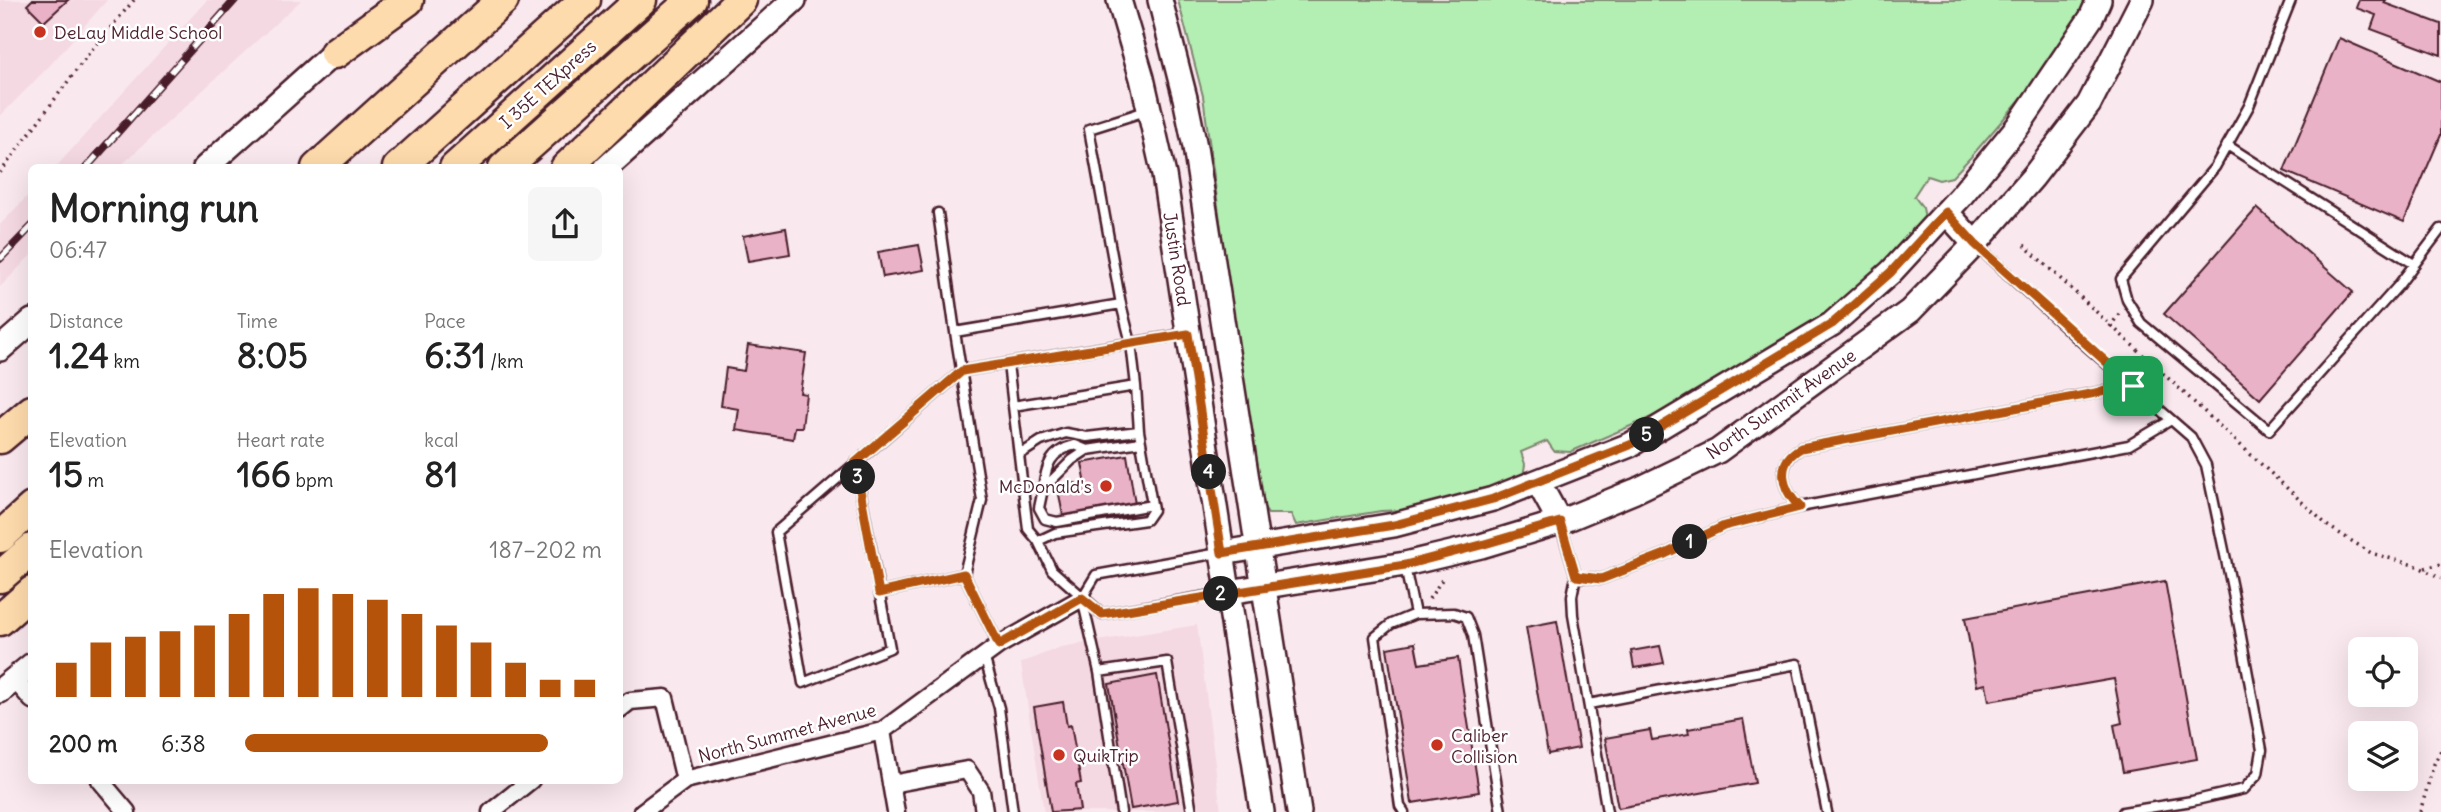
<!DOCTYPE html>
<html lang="en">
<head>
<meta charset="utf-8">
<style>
  :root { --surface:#fff; --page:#f6f6f6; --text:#222; --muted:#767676; --accent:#b45309 }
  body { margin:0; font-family:Delius,sans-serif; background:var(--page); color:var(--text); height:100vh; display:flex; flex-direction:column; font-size:26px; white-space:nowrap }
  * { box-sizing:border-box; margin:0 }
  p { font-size:23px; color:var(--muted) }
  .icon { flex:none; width:38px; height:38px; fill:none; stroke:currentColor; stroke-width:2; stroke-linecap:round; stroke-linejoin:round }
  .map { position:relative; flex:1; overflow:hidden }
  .drawer { position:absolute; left:28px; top:164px; width:595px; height:620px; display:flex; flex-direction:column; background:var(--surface); border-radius:10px; box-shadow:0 7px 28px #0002 }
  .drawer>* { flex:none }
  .fabs { position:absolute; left:2348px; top:637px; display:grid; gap:14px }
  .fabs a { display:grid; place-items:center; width:70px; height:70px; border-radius:10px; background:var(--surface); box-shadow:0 7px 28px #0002; font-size:35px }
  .pin { position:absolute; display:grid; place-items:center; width:60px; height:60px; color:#fff; margin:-30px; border-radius:14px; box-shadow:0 4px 10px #0006 }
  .km { position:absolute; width:35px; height:35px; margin:-18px; border-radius:50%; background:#222; color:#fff; font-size:19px; line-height:35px; text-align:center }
  .round { display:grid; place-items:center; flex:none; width:74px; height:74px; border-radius:10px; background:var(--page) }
  .headline { display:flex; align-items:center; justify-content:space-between; height:119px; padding:0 21px }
  h1 { font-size:38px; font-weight:800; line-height:52px }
  .figures { display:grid; grid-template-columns:repeat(3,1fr); gap:10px; height:119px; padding:7px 21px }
  .figures div { display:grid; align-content:center }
  .figures b { font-size:35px; font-weight:800 }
  .figures small { font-size:19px; font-weight:400 }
  .figures p { font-size:19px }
  .chart { height:196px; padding:14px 21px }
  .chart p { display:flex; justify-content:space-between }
  .chart svg { width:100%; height:126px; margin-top:7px; stroke:var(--accent); stroke-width:6 }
  ul { padding:0 21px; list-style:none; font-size:23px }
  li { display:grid; grid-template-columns:112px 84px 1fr; align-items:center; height:52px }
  li i { height:18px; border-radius:9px; background:var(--accent) }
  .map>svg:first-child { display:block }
</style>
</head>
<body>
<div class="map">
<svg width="2441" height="812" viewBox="0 0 2441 812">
  <rect width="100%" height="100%" fill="#f9e8ee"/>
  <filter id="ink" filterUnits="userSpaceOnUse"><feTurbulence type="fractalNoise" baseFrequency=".0143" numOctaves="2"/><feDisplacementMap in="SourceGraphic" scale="14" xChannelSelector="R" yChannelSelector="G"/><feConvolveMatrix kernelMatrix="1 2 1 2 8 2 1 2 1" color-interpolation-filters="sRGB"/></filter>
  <g filter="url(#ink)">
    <path fill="#f4d8e2" d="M0,0H107L51,64L0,116Z
      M207,0H301L118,168H55Z
      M31,192V255L0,287V225Z
      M1197,625L1221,812H1044L1021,663L1061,647Z"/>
    <path fill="#b3eeb3" stroke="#7e866f" stroke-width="2" d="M1178,0H2088L2044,76L2024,95L1970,158L1952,177L1939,180L1927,176L1914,196L1923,208L1926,223L1888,262L1800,334L1668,410L1570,452L1554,451L1547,441L1521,452L1525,464L1523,478L1428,509L1381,511L1296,525L1291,514H1268L1260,502L1244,398L1203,96Z"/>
    <path fill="#eab2c7" stroke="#4a1f2b" stroke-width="2" d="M32,0H68L44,22L27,5Z
      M2359,0H2386L2384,3L2441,24V55L2371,29L2376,15L2356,8Z
      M2339,38L2441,82V135L2404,222L2284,171Z
      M2257,208L2353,292L2260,399L2164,314Z
      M786,228L790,254L748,261L743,236Z
      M919,245L924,270L883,277L878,252Z
      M748,345L806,353L800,393L806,394L802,427H795L793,439L736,430L739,409L721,406L726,368L744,371Z
      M1127,455L1135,504L1122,506V508L1082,515L1081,513L1063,516L1058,489L1063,488V485L1076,483L1077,486L1086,485L1082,463Z
      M2165,581L2197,759L2123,772L2114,725L2122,723L2114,679L1989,701L1986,684L1977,686L1965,618Z
      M1557,621L1579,748L1548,754L1526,627Z
      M1415,643L1419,664L1458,658L1479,792L1412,803L1387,648Z
      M1660,646L1664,663L1634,668L1631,651Z
      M1157,675L1178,801L1131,809L1109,684Z
      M1063,702L1067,726L1071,725L1081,783L1076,784L1080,810L1051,812L1034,707Z
      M1743,719L1755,783L1618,808L1605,738L1650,730L1652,740L1689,734L1688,729Z"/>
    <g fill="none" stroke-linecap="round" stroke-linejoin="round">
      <defs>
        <path id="lane" d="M2291,0L2249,106L2215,167L2121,279L2127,300L2141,323L2269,430L2398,286L2441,229
          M1146,111L1089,129L1121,304L1131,343L1136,386L1013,406L1028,529L1038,541L1052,570L1102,614L1225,593
          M2227,145L2414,264
          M938,213L955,332L1121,304
          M1977,246L2075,336L2191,437L2206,465L2232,588L2262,750L2258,774L2244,789L2192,801L2123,812
          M1008,364L1013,406
          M2132,386L1801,448C1775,463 1781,489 1800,507L2129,445L2171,420
          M1141,442L1087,450L1072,460L1043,489L1039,508L1045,519L1057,522L1152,505
          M1019,455L1041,441L1066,433L1087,437L1139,431
          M855,463L890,648L803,683L776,532L962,371L1185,334
          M1043,489C1046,466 1050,451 1075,445L1087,450
          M1560,523L1576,576L1572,596L1573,615L1607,812
          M1038,541L1055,533L1146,520L1153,510L1139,431L1136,386
          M964,574L999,645
          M1576,576L1601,579L1663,555L1724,526L1800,507
          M879,593L964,574L982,500L955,332
          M1415,614L1454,613L1466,617L1473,635L1501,812
          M984,656L999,708L1013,812
          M1099,672L1167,662L1192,812
          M1589,704L1797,664L1827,812
          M1121,812L1099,672L1082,598L1096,575L1219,553
          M1404,812L1400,806L1375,637L1391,624L1415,614L1405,567"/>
        <path id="street" d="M14,679L32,700
          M620,709L630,701L665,698L685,780
          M882,731L896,812
          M100,780L127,812
          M891,784L967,770L981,791L984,812
          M491,812L531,780
          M642,812L685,780L882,731L999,645L1082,598"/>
        <path id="secondary" d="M1119,0L1142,78L1164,175L1262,812
          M1160,0L1185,98L1195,147L1299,812
          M205,168L347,41
          M606,168L794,0
          M1946,212L1975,244
          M0,349L32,321
          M1538,482L1560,522
          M1222,553L1394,525L1493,499L1630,445L1832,324L1891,272L1960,197L2018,126L2091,18L2099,0
          M1228,592L1405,564L1481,546L1560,522L1635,491L1718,451L1910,311L1975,244L2033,177L2089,104L2142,0
          M0,691L32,665"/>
        <path id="highway" d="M335,53L408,0
          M317,168L503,0
          M398,168L585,0
          M455,168L641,0
          M504,168L692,0
          M566,168L741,0
          M0,438L32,411
          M0,537L32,508
          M0,577L32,549
          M0,620L32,592"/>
      </defs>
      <use href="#lane" stroke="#4a1f2b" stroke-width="13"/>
      <use href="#street" stroke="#4a1f2b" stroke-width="21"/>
      <use href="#secondary" stroke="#4a1f2b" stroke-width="28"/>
      <use href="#highway" stroke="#4a1f2b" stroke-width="35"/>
      <path stroke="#4a1f2b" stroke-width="3.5" stroke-dasharray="2 5" stroke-linecap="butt" d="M0,173L89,53L134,0
        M2024,245L2328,526L2371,553L2417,566L2441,578
        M2110,327L2121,311
        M2425,568L2441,564
        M1429,599L1443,578
        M2420,812L2434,764L2441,750"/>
      <use href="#lane" stroke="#fff" stroke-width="8"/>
      <use href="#street" stroke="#fff" stroke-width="16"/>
      <use href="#secondary" stroke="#fff" stroke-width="23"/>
      <use href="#highway" stroke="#fedbac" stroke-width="30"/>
      <defs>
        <path id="rail" d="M86,168L235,0
          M0,259L32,226"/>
      </defs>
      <use href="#rail" stroke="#4a1f2b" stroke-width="8"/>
      <use href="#rail" stroke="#fff" stroke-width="5" stroke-dasharray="16" stroke-linecap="butt"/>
    </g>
  </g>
  <g fill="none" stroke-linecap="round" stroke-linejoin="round" filter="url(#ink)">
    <defs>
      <path id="route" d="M1946,212L1975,244L2133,386L1801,448C1775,462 1781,489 1800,507L1724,526L1663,555L1601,579L1576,576L1560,522L1481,545L1405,565L1102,614L1082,598L999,645L964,574L879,593L855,463L962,371L1188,334L1222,553L1394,525L1493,499L1630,445L1832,324L1891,272Z"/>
    </defs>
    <use href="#route" stroke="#fff" stroke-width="14"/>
    <use href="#route" stroke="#b45309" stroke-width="9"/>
  </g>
  <g fill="#c8321e" stroke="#fff" stroke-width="2.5">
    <circle cx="40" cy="32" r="7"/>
    <circle cx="1106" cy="486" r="7"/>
    <circle cx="1437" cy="745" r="7"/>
    <circle cx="1059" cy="755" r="7"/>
  </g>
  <g text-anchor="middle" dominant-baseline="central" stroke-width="5" stroke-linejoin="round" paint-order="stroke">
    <g font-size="18" fill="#4a1f2b" stroke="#fff" text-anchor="start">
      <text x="54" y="32">DeLay Middle School</text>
      <text x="1092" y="486" text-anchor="end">McDonald's</text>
      <text x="1451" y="735">Caliber<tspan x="1451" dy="21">Collision</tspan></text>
      <text x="1073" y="755">QuikTrip</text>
    </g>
    <g font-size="18" fill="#4a1f2b" stroke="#fff">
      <text transform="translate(548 84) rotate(-42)">I 35E TEXpress</text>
      <text transform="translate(1177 259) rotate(81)">Justin Road</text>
      <text transform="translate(1781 404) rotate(-35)">North Summit Avenue</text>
      <text transform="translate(787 733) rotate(-15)">North Summet Avenue</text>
    </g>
  </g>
</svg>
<div class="fabs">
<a><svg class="icon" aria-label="locate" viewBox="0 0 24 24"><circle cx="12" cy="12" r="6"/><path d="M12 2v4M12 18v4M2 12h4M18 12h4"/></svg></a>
<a><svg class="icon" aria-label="layers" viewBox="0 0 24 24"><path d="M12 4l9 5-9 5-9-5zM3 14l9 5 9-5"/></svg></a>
</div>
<div class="pin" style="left:2133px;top:386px;background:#1e9e55"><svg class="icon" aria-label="arrive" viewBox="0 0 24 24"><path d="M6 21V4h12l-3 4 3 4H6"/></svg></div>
<b class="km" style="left:1690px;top:542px">1</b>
<b class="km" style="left:1221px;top:594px">2</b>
<b class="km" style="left:858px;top:477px">3</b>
<b class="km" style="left:1209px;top:472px">4</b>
<b class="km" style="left:1647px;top:435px">5</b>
<section class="drawer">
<div class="headline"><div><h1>Morning run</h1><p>06:47</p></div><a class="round"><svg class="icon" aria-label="share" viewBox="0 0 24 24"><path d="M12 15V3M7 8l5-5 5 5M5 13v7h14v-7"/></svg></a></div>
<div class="figures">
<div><p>Distance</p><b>1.24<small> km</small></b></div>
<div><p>Time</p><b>8:05</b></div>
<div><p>Pace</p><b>6:31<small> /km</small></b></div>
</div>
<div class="figures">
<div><p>Elevation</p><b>15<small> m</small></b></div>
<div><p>Heart rate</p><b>166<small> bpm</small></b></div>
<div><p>kcal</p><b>81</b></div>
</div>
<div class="chart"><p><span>Elevation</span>187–202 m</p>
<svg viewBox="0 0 160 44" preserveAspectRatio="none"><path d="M5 44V32M15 44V25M25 44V23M35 44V21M45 44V19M55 44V15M65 44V8M75 44V6M85 44V8M95 44V10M105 44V15M115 44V19M125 44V25M135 44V32M145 44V38M155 44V38"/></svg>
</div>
<ul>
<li><b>200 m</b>6:38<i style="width:85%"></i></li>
</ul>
</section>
</div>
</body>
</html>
